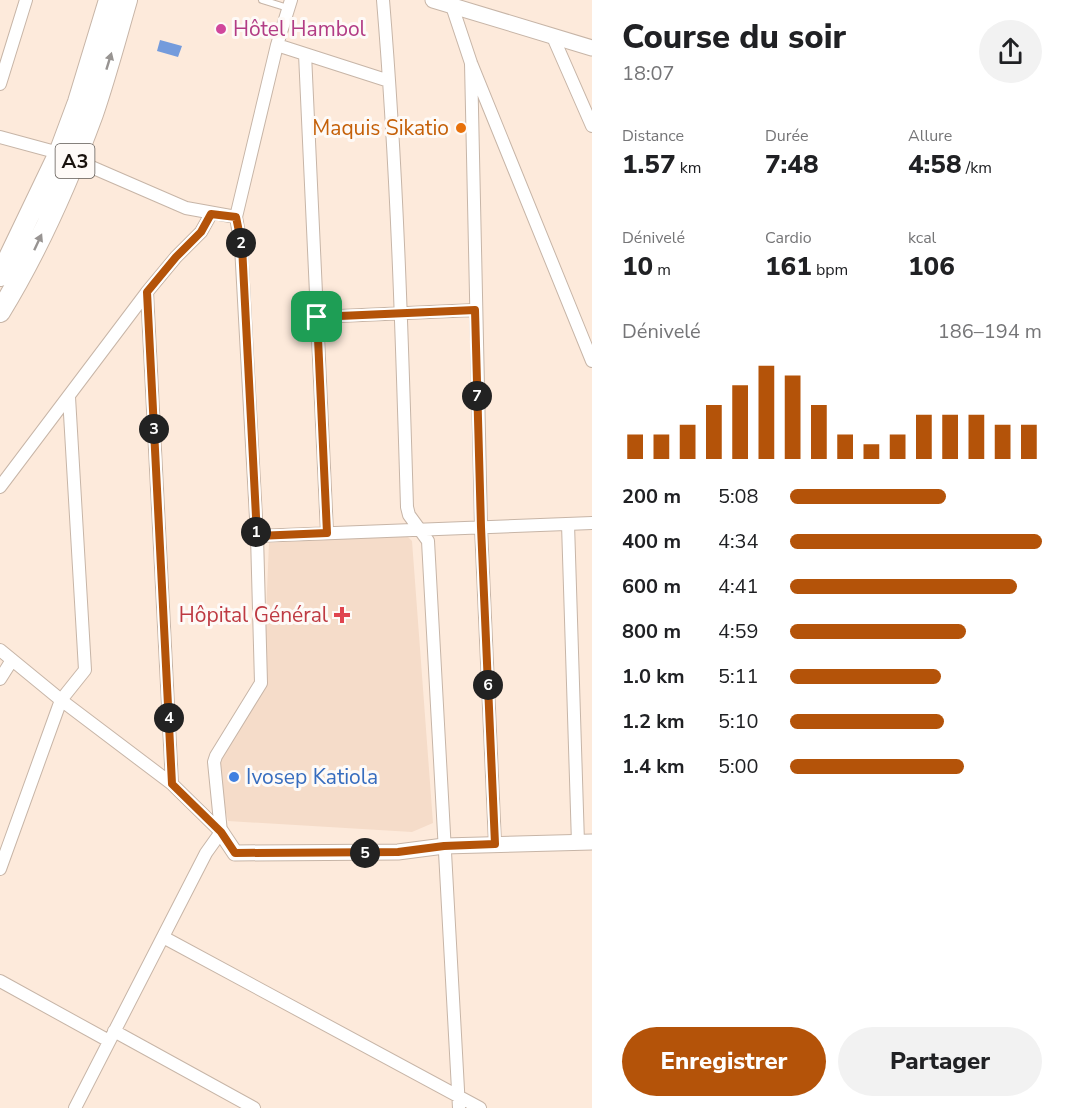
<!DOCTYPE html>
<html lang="fr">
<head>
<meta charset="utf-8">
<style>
  :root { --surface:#fff; --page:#f2f2f2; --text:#202124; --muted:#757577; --accent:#b45309 }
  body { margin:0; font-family:"Nunito Sans",sans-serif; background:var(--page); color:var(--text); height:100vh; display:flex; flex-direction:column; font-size:22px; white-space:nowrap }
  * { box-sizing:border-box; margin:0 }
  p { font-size:20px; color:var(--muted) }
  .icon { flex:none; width:33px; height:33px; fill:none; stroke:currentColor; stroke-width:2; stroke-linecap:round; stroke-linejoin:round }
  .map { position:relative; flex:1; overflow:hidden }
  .panel { display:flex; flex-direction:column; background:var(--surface); width:480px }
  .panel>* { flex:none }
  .pin { position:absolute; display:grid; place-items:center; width:51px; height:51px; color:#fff; margin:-26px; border-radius:12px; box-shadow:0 3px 9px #0006 }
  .km { position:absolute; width:30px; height:30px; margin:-15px; border-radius:50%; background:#222; color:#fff; font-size:16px; line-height:30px; text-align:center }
  .round { display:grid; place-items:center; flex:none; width:63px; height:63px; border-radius:32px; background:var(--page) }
  .head { display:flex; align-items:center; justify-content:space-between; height:102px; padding:0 30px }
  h1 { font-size:33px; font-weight:800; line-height:45px }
  .metrics { display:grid; grid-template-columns:repeat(3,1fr); gap:9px; height:102px; padding:6px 30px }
  .metrics div { display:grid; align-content:center }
  .metrics b { font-size:26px; font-weight:800 }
  .metrics small { font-size:16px; font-weight:400 }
  .metrics p { font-size:16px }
  .chart { height:168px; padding:12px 30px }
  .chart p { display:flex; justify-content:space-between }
  .chart svg { width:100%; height:108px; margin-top:6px; stroke:var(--accent); stroke-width:6 }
  .cta { display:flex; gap:12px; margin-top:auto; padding:12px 30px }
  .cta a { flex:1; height:69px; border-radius:36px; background:var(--accent); color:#fff; font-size:24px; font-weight:800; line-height:69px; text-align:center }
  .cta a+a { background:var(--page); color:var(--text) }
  ul { padding:0 30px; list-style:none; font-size:20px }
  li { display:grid; grid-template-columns:96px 72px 1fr; align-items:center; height:45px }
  li i { height:15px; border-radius:8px; background:var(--accent) }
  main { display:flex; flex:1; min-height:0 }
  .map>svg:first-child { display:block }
</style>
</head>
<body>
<main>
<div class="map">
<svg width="592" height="1108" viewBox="0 0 592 1108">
  <rect width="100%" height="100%" fill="#fdeadb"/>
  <path fill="#f5dcc9" d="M406,535L412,541L433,823L412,832L228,821L214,761L263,686L269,543Z"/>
  <path fill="#749bdc" d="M160,40L182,46L178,57L157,51Z"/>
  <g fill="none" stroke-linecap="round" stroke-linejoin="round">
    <defs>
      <path id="service" d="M262,0L288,8"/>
      <path id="minor" d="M383,0C397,168 402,338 407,507L409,515L428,541L459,1108
        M452,6L471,63L592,361
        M553,37L592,126
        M277,45L389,81
        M305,54L327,533
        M471,63L481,527L495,844
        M0,84L26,0
        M0,137L59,153L186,208L236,217
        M147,292L172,784
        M317,317L475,310
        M0,487L147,292L176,257L201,232L211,214
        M568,524L578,843
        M257,536L592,523
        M0,650L61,700L172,784L221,832
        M0,679L12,660
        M0,869L61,700L85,670L69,397
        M163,937L480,1108
        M0,981L109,1041
        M114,1031L254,1108
        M75,1108L206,853L221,832L214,762L216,756L261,683L257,536L241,246L236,217L277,45L291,0"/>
      <path id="tertiary" d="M433,0L592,48
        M221,832L235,853L398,852L444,846L592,842"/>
      <path id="trunk" d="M0,276L59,153L78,102L109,0
        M0,312C38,250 68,182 93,114C106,76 116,38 127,0"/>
    </defs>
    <use href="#service" stroke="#c7b5a7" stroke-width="8"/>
    <use href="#minor" stroke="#c7b5a7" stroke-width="14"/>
    <use href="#tertiary" stroke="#c7b5a7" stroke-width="17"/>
    <use href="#trunk" stroke="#c7b5a7" stroke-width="22"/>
    <use href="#service" stroke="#fff" stroke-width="6"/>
    <use href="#minor" stroke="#fff" stroke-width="12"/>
    <use href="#tertiary" stroke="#fff" stroke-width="15"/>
    <use href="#trunk" stroke="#fff" stroke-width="20"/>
  </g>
  <defs><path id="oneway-solid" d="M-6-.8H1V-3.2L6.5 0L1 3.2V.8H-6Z" transform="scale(1.5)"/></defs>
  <g fill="#989492">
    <use href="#oneway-solid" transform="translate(109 61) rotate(-73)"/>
    <use href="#oneway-solid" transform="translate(38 242) rotate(-65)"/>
  </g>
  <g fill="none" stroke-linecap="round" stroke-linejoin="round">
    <defs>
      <path id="route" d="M211,214L236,217L242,246L257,536L327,533L317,317L475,310L481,527L495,844L444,846L398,852L235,853L221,832L172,784L147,292L176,257L201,232Z"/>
    </defs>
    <use href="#route" stroke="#fff" stroke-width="12"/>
    <use href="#route" stroke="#b45309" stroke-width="8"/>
  </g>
  <circle fill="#d1479c" stroke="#fefaf7" stroke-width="2" cx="221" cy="29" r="6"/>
  <circle fill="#e8710a" stroke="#fefaf7" stroke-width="2" cx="461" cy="128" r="6"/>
  <path fill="#e0444e" stroke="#fefaf7" stroke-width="2" d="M339 606h6v6h6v6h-6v6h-6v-6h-6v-6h6z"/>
  <circle fill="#3f7fe0" stroke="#fefaf7" stroke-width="2" cx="234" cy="777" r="6"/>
  <g text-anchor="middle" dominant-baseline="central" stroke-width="6" stroke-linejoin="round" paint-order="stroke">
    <rect fill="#fefaf7" stroke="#5e5853" stroke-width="1.5" x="55.5" y="144" width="39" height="34" rx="4.5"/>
    <g font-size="20" font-weight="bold" fill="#19120d">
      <text x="75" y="161">A3</text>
    </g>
    <g font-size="21" fill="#b23c85" stroke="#fefaf7" text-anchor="start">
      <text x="233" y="29">Hôtel Hambol</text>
    </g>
    <g font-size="21" fill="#c56008" stroke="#fefaf7" text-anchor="end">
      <text x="449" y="128">Maquis Sikatio</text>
    </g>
    <g font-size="21" fill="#be3a42" stroke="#fefaf7" text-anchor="end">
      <text x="328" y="615">Hôpital Général</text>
    </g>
    <g font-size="21" fill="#366cbe" stroke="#fefaf7" text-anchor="start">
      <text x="246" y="777">Ivosep Katiola</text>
    </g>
  </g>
</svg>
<div class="pin" style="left:317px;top:317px;background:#1e9e55"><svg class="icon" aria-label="arrive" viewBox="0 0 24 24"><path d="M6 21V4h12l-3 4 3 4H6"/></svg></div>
<b class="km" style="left:256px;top:532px">1</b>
<b class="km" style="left:241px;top:243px">2</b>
<b class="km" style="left:154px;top:429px">3</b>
<b class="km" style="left:169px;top:718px">4</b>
<b class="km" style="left:365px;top:853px">5</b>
<b class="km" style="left:488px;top:685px">6</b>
<b class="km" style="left:477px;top:396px">7</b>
</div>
<section class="panel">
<div class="head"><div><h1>Course du soir</h1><p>18:07</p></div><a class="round"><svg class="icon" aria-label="share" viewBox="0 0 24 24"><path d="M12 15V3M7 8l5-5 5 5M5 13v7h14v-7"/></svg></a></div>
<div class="metrics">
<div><p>Distance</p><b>1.57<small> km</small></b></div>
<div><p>Durée</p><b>7:48</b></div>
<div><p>Allure</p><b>4:58<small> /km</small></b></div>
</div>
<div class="metrics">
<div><p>Dénivelé</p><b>10<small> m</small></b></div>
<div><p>Cardio</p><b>161<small> bpm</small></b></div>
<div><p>kcal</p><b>106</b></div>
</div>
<div class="chart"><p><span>Dénivelé</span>186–194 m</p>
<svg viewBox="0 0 160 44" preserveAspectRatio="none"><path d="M5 44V34M15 44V34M25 44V30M35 44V22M45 44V14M55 44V6M65 44V10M75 44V22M85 44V34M95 44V38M105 44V34M115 44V26M125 44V26M135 44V26M145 44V30M155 44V30"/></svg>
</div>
<ul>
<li><b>200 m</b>5:08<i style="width:62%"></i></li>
<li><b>400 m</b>4:34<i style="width:100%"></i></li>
<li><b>600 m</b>4:41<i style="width:90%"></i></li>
<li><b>800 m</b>4:59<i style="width:70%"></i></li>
<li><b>1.0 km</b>5:11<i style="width:60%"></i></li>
<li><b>1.2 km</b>5:10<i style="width:61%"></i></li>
<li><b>1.4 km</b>5:00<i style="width:69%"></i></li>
</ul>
<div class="cta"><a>Enregistrer</a><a>Partager</a></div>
</section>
</main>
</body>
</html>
